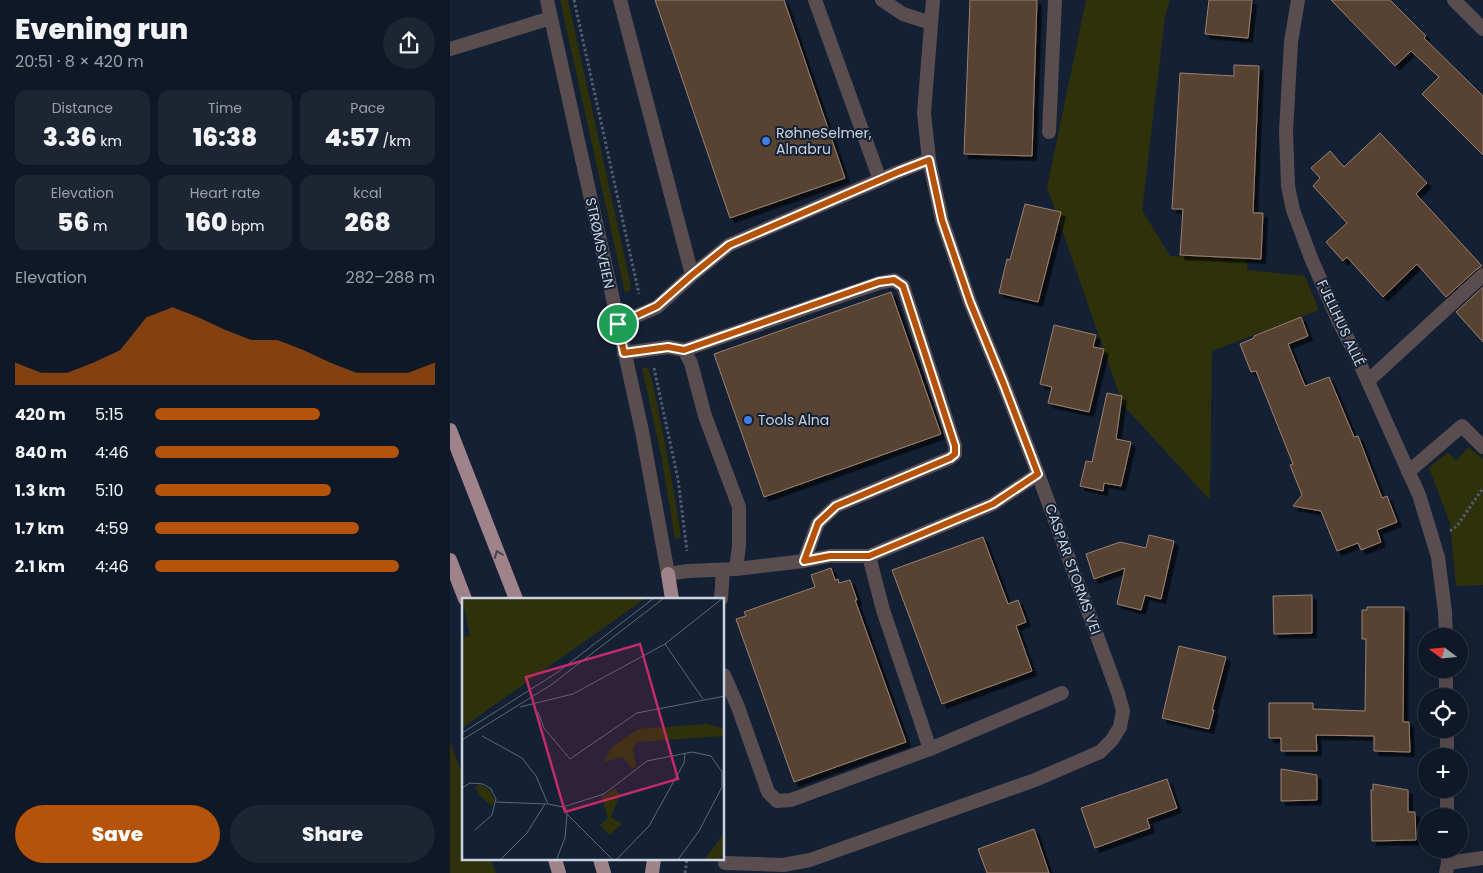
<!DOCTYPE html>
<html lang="en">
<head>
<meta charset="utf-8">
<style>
  :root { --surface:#0f1826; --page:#1d2532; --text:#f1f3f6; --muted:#9ba0a7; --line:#2f3743; --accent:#b45309 }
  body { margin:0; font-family:Poppins,sans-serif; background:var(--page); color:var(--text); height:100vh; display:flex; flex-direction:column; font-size:19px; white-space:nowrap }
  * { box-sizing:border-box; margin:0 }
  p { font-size:16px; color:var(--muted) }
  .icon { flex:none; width:28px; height:28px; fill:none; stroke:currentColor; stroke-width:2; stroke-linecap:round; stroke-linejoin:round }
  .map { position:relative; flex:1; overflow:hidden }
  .drawer { display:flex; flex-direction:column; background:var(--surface); width:450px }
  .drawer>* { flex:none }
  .needle { width:32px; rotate:286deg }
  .tools { position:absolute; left:968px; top:628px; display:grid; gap:10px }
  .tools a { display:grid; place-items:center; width:50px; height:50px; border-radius:50%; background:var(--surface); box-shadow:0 5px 20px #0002,0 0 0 1px var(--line); font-size:25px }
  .pin { position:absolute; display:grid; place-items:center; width:42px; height:42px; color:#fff; margin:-21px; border:2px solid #fff; border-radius:50%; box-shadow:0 1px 5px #0007 }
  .round { display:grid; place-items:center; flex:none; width:52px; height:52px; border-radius:26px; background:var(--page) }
  .summary { display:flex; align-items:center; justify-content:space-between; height:85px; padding:0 15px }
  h1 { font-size:28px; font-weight:800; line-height:38px }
  .stats { display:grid; grid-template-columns:repeat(3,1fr); gap:8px; height:85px; padding:5px 15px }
  .stats div { display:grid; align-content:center; border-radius:12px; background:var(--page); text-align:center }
  .stats b { font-size:25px; font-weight:800 }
  .stats small { font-size:14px; font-weight:400 }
  .stats p { font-size:14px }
  .chart { height:140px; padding:10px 15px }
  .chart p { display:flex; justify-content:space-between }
  .chart svg { width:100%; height:90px; margin-top:5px; fill:var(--accent); opacity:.7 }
  .button { display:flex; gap:10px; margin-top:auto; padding:10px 15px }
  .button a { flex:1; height:58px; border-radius:30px; background:var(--accent); color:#fff; font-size:20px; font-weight:800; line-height:58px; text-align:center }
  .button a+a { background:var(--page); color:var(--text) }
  ul { padding:0 15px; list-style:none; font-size:16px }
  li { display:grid; grid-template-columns:80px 60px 1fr; align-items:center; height:38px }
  li i { height:12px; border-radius:6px; background:var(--accent) }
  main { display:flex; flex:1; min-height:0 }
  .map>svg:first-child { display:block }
</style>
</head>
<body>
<main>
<section class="drawer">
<div class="summary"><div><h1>Evening run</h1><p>20:51 · 8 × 420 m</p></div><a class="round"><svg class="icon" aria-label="share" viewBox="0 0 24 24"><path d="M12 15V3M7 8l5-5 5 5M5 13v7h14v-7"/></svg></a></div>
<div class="stats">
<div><p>Distance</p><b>3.36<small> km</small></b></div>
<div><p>Time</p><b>16:38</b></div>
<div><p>Pace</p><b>4:57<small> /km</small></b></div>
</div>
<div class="stats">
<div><p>Elevation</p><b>56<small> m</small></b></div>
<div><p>Heart rate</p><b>160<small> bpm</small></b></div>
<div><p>kcal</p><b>268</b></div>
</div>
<div class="chart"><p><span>Elevation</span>282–288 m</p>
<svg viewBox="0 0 160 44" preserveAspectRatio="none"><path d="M0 44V33L10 38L20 38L30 33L40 27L50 11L60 6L70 11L80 17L90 22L100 22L110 27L120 33L130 38L140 38L150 38L160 33V44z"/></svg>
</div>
<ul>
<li><b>420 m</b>5:15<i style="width:59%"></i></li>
<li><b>840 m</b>4:46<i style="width:87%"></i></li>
<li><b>1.3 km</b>5:10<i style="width:63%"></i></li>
<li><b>1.7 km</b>4:59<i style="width:73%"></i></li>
<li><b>2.1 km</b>4:46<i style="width:87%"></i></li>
</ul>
<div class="button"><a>Save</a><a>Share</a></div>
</section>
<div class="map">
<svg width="1033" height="873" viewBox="0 0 1033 873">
  <defs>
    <filter id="shadow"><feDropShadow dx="4.5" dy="4.5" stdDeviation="0" flood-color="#0009"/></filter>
  </defs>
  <rect width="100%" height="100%" fill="#142033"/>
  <path fill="#2e310a" d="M110,0H118L181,286L180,290L175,293Z
    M636,0H720L715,17L692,210L720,256L797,258V270L855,276L869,310L762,351L760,500L673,405L597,187Z
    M197,367L200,372C212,426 223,481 231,537L225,539L211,455L192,368Z
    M1018,447L1033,459V585L1006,586L1000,523L979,468L998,452L1006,461Z
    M0,741L14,780V859H41L46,873H0Z"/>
  <path fill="#594232" stroke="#9b8170" filter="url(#shadow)" d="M205,0H334L395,178L280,218Z
    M520,0H587L582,156L514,154Z
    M759,0H802L798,38L755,34Z
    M881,0H940L976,36L974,38L1033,96V155L972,94L989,77L961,51L945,66Z
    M784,65L809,66L803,213H813L811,259L730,255L733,209H722L730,73L784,76Z
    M930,133L977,183L966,194L1032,266L1027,269L996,297L967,264L933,297L897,257L893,261L876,242L897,223L863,186L870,178L861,168L880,151L894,167Z
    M575,204L611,212L588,302L549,293L557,259L560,260Z
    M1033,287V342L1006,312Z
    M441,292L491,434L314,497L264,354Z
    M851,317L858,336L838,344L855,386L879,377L904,437L908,436L932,498L937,496L947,522L927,530L931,542L911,550L908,543L887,551L871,511L843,506L852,495L840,465L843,464L806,371L801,372L790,344L804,338V336Z
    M604,325L646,335L643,347L654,349L639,412L598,403L602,387L590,384Z
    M657,393L672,396L666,439L681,442L671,486L654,483L653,491L630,486L636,461L642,462Z
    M699,535L724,541L711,599L695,595L691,610L667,604L675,568L644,579L636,554L670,542L696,548Z
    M533,537L558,604L568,600L576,622L566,626L582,671L492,704L442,570Z
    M381,568L385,580L388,579L389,583L400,580L407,600H405L456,742L344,782L286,619L296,616L294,612L365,587L361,575Z
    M862,595V633L824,634L823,596Z
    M917,607H954L953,722H959L960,752L924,751V736L866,735L867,751H831V738H819V703H863V709L915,711L916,639H912V610H917Z
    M729,646L776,657L762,710H764L759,729L712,718Z
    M831,769L867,775V800L831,801Z
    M717,779L727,808L697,819L700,828L645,848L631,808Z
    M923,784L958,790V812H965L966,840L922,841L921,790H923Z
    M584,829L599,873H537L528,849Z"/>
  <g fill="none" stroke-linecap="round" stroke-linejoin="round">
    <path stroke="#535e6f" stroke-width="3" stroke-dasharray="2.5 2.5" stroke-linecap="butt" d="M124,0L189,294
      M204,368L228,479L237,551
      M1000,531L1007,526L1033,488
      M235,873L237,859"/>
    <path stroke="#5a4d50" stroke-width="14" d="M170,0L242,275
      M365,0L430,180
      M432,0L453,14L481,23
      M0,49L101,18
      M599,132L605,0
      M168,324L207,307L242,275L279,245L448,172L479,160
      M234,350L429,283L444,280L453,286L505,446V454L500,458L386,506L368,523L354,561
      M174,353L218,347L234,350L241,363L255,416L289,507V546L286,569
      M918,381L1033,275
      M958,472L1012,426L1033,447
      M419,556L433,610L480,749
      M218,574L238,571L286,569L354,561L380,556H419L543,504L588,474
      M271,599L273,570
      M274,675L288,707L318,792L327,801L341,800L480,749L612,693"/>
    <path stroke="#5a4d50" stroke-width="14" d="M848,0L841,42L836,131L838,186L843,210L861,258L888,320L906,355L969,495L988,557L995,612L996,636
      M1004,0L1033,29
      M996,669V696
      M997,729V756
      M997,816V789
      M275,863L333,865L360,860L585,780L650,752L662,740L670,727L673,711L668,693L588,474L554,385L520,302L492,220L479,160L474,113L483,0
      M998,863L1033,858
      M996,873L998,863L997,849"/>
    <path stroke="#5a4d50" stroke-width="14" d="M97,0L192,431L218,574"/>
    <path stroke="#a0838a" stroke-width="14" d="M0,430L66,599
      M0,560L15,599
      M218,574L222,599
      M105,859L109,873
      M150,859L154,873
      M202,873L204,859"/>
  </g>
  <defs><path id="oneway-chevron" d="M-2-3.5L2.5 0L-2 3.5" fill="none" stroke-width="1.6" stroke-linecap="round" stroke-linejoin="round" transform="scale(1.25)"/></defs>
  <use stroke="#454351" href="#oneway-chevron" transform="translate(48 554) rotate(-111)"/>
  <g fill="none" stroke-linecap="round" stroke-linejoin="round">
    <defs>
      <path id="route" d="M479,160L492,220L520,302L554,385L588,474L543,504L419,556H380L354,561L368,523L386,506L500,458L505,454V446L453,286L444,280L429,282L234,350L218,347L174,353L168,324L207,306L242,275L279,245L448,172Z"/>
    </defs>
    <use href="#route" stroke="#fff" stroke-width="10"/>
    <use href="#route" stroke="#b45309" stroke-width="6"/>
  </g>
  <g fill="#3f7fe0" stroke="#142033" stroke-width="2">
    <circle cx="316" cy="141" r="5"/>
    <circle cx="298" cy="420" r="5"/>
  </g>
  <g text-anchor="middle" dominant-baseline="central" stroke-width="4" stroke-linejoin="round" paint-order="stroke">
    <g font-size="14" fill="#cbd3e0" stroke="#142033" text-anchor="start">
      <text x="326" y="133">RøhneSelmer,<tspan x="326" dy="16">Alnabru</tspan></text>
      <text x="308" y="420">Tools Alna</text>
    </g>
    <g font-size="14" fill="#cbd3e0" stroke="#142033">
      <text transform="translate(150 243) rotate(78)">STRØMSVEIEN</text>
      <text transform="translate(891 323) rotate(65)">FJELLHUS ALLÉ</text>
      <text transform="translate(623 569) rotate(70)">CASPAR STORMS VEI</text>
    </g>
  </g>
  <g transform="translate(12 598)">
    <rect width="262" height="262" fill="#142033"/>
    <path d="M0,0H184L0,130V39L8,38ZM243,126L262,130V138L176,144L171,150L174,168L170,171L161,159L141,164L150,149L176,131ZM19,187L28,192L33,203L30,208L17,197L13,188ZM153,191L158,196L149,219L160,226L148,237L138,227L146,220L139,199ZM262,235V254L257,262H242Z" fill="#2e310a"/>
    <path fill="none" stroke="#5d6878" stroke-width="1" d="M203,46L241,101M111,96L203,46L261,0M58,109L111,96M76,114L82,130L108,161L175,115L263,98M0,135L96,74L192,0M20,138L60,160L74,178L86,206L101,209L142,196L185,163L230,154L249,158L260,174V189L237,233L215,263M0,142L89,87L202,0M0,190L8,185L21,186L29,191L34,201L30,217L13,232M34,204L85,206M103,209L105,216L152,263M37,263L65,235L83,206M94,263L103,240L105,216M153,263L187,228L222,165L223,155"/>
    <path fill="#c32b68" fill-opacity="0.15" stroke="#c32b68" stroke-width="2.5" d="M178,46L216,181L103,214L64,79Z"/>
    <rect width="262" height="262" fill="none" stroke="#cbd3e0" stroke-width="2.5"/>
  </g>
</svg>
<div class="tools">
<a><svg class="needle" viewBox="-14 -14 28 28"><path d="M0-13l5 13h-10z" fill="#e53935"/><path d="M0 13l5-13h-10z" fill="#9ba0a7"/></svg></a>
<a><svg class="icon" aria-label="locate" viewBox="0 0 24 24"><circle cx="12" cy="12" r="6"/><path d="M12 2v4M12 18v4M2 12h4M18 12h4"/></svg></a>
<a>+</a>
<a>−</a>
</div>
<div class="pin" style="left:168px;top:324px;background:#1e9e55"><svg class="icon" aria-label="arrive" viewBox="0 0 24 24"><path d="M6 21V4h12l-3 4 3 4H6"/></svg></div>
</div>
</main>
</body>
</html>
